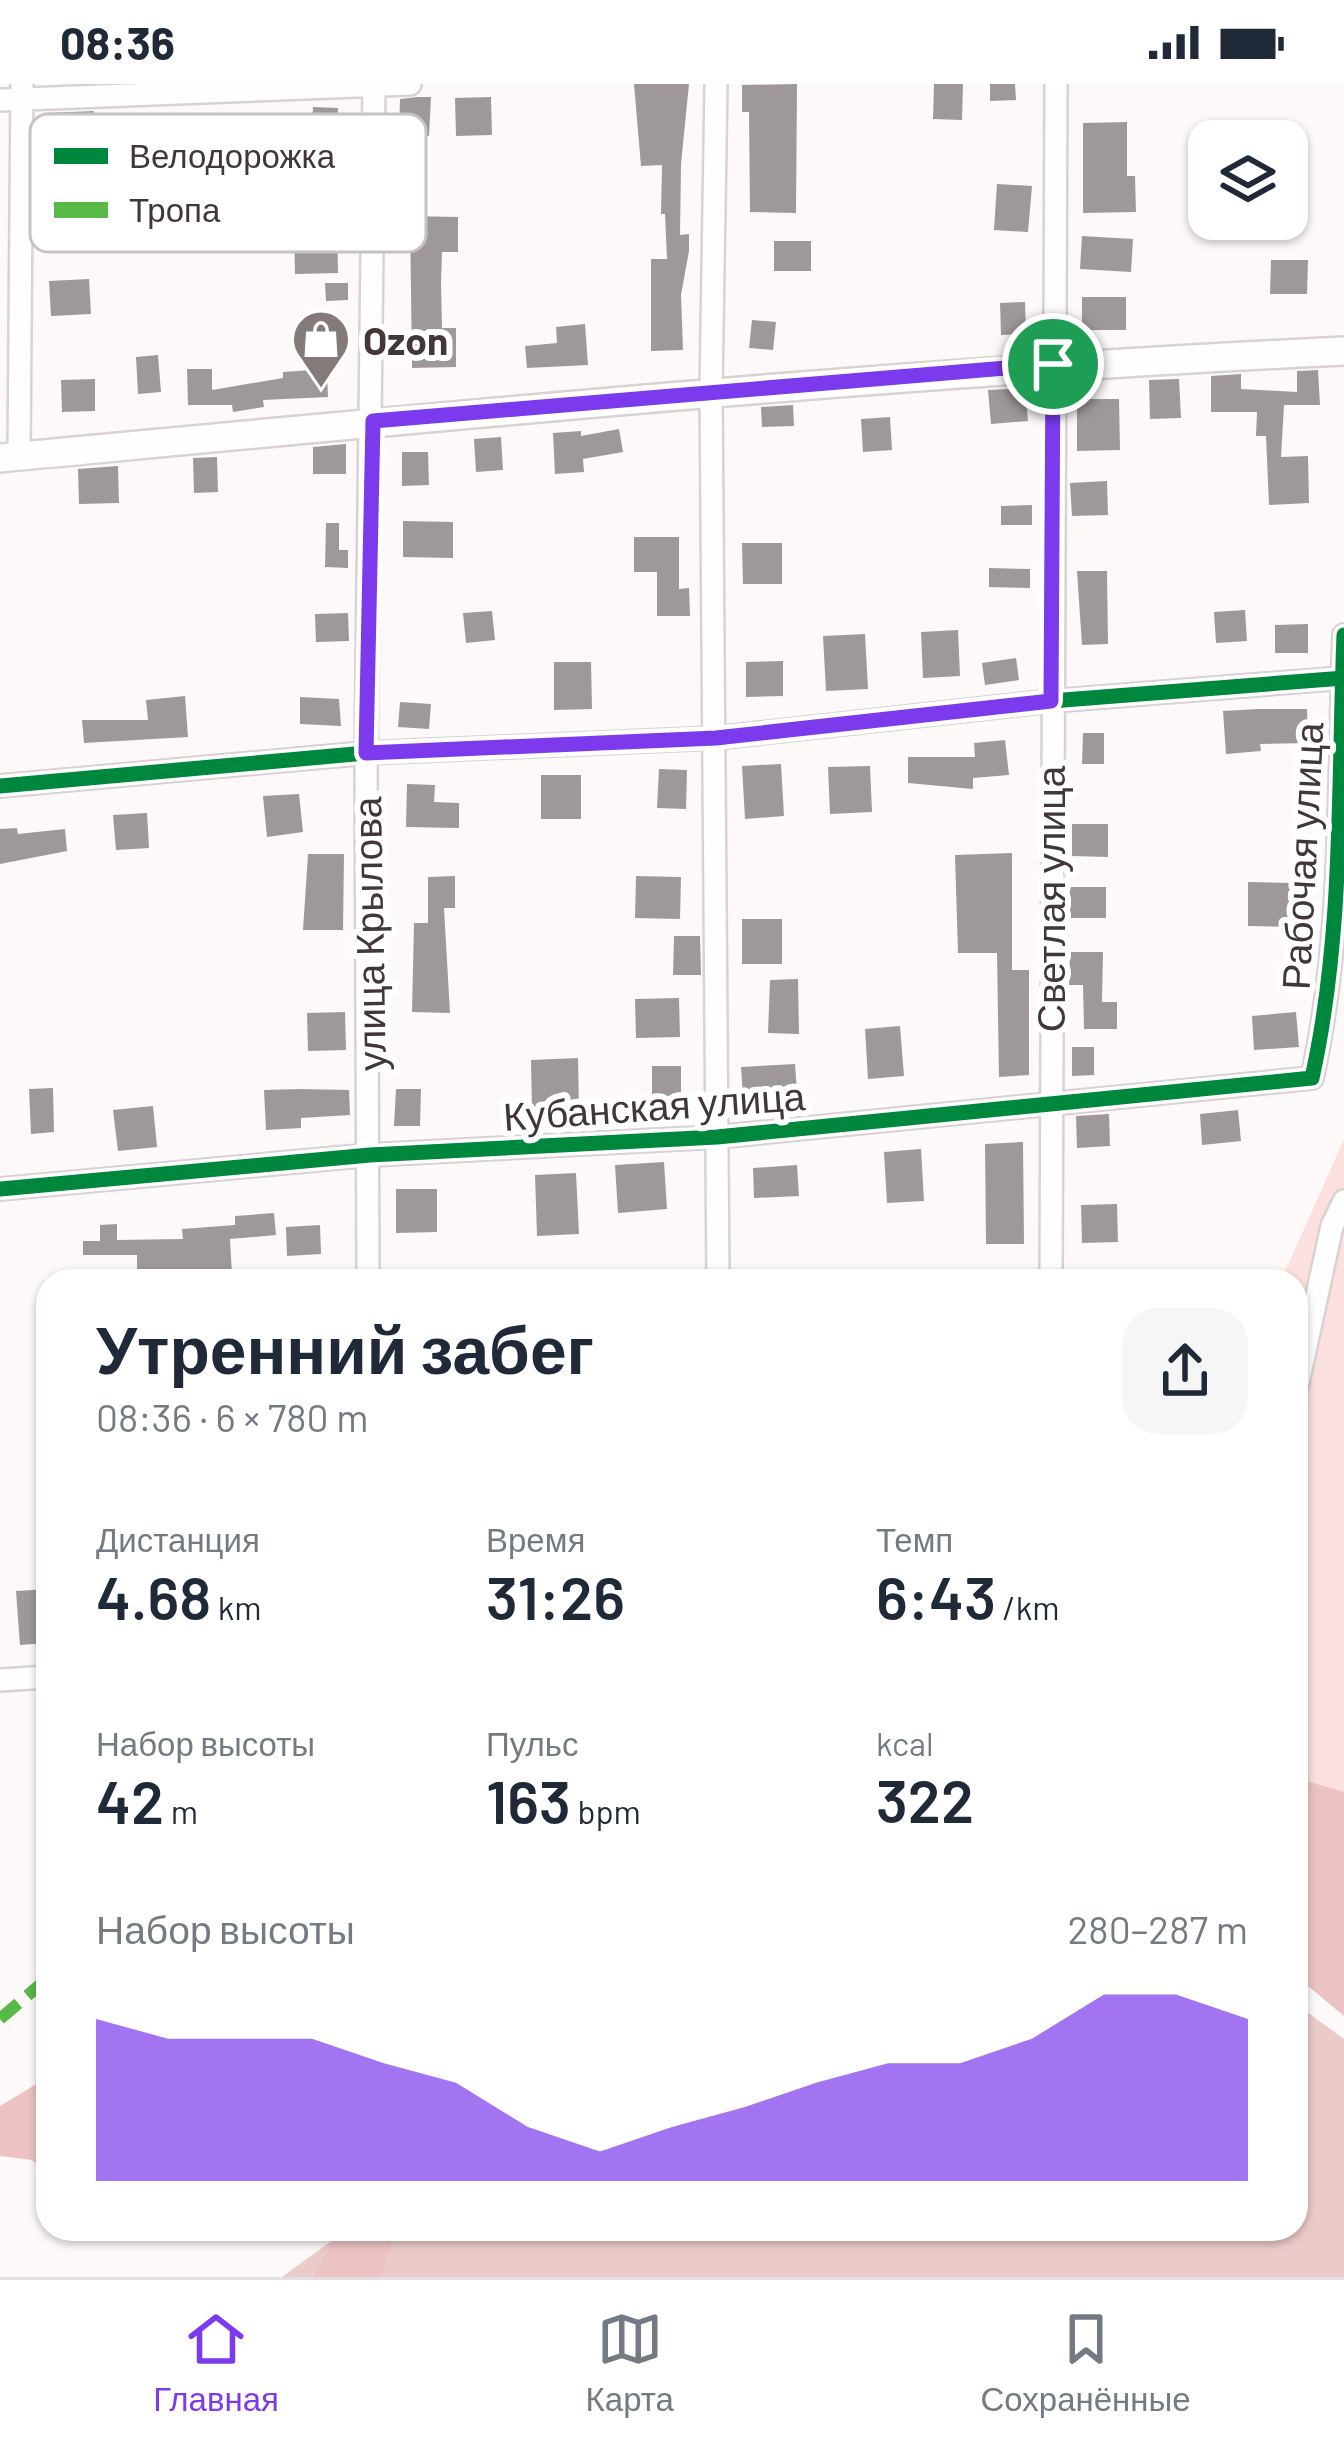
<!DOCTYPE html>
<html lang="ru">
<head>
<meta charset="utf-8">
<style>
  :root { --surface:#fff; --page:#f6f6f7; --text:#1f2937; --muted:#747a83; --line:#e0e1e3; --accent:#7c3aed }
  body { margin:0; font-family:Barlow,sans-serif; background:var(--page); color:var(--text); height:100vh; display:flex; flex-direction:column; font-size:45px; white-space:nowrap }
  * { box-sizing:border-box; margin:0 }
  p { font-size:39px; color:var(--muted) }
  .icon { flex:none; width:66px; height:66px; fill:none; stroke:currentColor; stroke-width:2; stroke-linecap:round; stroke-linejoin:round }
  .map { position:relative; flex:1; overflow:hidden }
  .drawer { position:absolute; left:36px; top:1185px; width:1272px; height:972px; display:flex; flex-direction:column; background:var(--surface); border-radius:36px; box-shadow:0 3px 9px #0004 }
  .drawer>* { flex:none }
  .fabs { position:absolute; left:1188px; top:36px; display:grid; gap:24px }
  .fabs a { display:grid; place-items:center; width:120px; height:120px; border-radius:24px; background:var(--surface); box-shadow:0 3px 9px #0004; font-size:60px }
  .pin { position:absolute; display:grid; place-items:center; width:102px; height:102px; color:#fff; margin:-51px; border:6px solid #fff; border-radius:50%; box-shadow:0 3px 12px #0007 }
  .round { display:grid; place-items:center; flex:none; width:126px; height:126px; border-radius:36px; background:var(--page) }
  .headline { display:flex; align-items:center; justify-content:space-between; height:204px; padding:0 60px }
  h1 { font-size:66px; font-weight:600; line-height:90px }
  .stats { display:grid; grid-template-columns:repeat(3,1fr); gap:18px; height:204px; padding:12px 60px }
  .stats div { display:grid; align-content:center }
  .stats b { font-size:60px; font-weight:600 }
  .stats small { font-size:33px; font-weight:400 }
  .stats p { font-size:33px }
  .chart { height:336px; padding:24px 60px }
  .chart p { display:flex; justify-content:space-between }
  .chart svg { width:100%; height:216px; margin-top:12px; fill:var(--accent); opacity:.7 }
  .status { display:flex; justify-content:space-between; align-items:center; height:84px; padding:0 60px; background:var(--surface); direction:ltr }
  .status svg { height:33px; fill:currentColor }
  .tabs { display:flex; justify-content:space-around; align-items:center; height:168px; border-top:3px solid var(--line); background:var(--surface); font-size:33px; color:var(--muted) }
  .tabs a { display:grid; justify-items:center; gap:6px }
  .tabs .active { color:var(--accent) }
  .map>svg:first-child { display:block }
</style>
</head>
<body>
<div class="status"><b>08:36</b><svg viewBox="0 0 49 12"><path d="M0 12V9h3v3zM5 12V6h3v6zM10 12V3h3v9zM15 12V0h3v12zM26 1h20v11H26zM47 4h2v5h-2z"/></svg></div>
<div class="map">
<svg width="1344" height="2193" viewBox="0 0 1344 2193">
  <rect width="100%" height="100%" fill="#fef9f9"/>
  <path fill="#fbe0df" d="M1344,1055V1729L1296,1711V1197H1281Z"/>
  <path fill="#ebcaca" d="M1296,1920L1344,1955V2193H282L348,2145H1296Z"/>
  <path fill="#ecc3c2" d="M1296,1694L1344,1708V1932L1296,1892Z
    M48,1993V2089L32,2076L0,2072V2022Z
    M339,2145H396L380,2193H314Z"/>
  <path fill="#9f9898" d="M634,0H689L681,80L680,151L689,150V167L681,211L683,266L651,267V175H667L665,130H661L662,81L641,82Z
    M797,0L796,129L750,128L749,28H742V1Z
    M934,0H963L962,36L933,35Z
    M990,0H1015L1016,16L990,17Z
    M417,13H431L429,52L399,51L400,15Z
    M491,13L492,51L456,52L455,14Z
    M313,23L338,24L336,71L311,70Z
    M94,27L91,75L110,76L108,102L71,100L73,57L43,55L45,29Z
    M1127,38V92H1135L1136,128L1083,129V39Z
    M1287,85L1307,86L1305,120L1287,119Z
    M997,100L1032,102L1028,148L994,146Z
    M410,132L458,133V168H442L441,199L442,244H456V283L412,284Z
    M337,143L338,189L295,190L294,145Z
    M1082,152L1133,155L1131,188L1080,185Z
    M774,157H811V187H774Z
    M1271,176H1308L1307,210H1270Z
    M89,195L91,230L51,232L49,197Z
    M325,199H348V216L326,217Z
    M1082,213H1126V246H1082Z
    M1025,218L1026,250L1001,251L1000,219Z
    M752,236L776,238L773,266L749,264Z
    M585,240L588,281L527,284L525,262L557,259L556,243Z
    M158,271L161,308L138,310L136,273Z
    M187,285H212V306L283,294V288L327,285L328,313L263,316L264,323L233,328L232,321H188Z
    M1318,286L1320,321H1284L1281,373L1308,372L1309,419L1269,421L1266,352H1256L1257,328H1211V292L1241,290V305L1297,308V287Z
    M95,295V327L62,328L61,296Z
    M1179,295L1181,334L1150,335L1149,296Z
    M1025,304L1028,337L991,340L988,306Z
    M1077,315H1119L1120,366L1077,367Z
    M793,321L794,342L762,343L761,323Z
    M890,333L892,366L863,368L861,335Z
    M619,345L623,368L583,375L584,388L555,390L553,349L581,347V352Z
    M501,353L503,386L476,388L474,355Z
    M346,360V390H313V363Z
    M402,368H428L429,401L402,402Z
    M217,373L218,408L194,409L193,374Z
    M118,382L119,419L79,420L78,385Z
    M1107,397L1108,431L1072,432L1070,399Z
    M1032,421V441H1001V422Z
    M403,437L453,438V474L403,473Z
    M326,439H339V466H348V484L325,483Z
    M634,453H679V505L689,504L690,532H657V488H634Z
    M742,459H782V500H743Z
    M989,484L1030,485V504L989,503Z
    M1077,487H1107L1108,560L1082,561Z
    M1245,526L1247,557L1216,559L1214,528Z
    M492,527L495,556L466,559L463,529Z
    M348,529L349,557L316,558L315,530Z
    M1308,540V569H1275V541Z
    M958,546L960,592L923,594L921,548Z
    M865,550L868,605L826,607L823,552Z
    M1016,574L1019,596L985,601L982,579Z
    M783,577V612L746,613V578Z
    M554,578H591L592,625L554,626Z
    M185,612L188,653L84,659L82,636H148L146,616Z
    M300,613L339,615L341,642L300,640Z
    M400,618L431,620L429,645L398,643Z
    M1258,625H1307L1308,659L1260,660L1261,667L1226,670L1223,627Z
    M1083,649H1104V680H1082Z
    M1005,656L1009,691L973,694V705L908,699V673H975L974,659Z
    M781,680L784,732L745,735L742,682Z
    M870,682L872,728L830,730L828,683Z
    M659,685L687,686L686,725L657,724Z
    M541,691H581V735H541Z
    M407,700L435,701L434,718L459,719V744L406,743Z
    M299,710L303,748L267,753L263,712Z
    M147,729L149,764L116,766L113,731Z
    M1072,740H1108V773L1072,772Z
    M17,744L18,750L65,745L67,767L0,780V745Z
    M1012,769V886H1029V991L999,993L997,869H958L955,771Z
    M308,770H344L343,846H303Z
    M455,792V824H444L450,929L412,928L414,839H428V793Z
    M636,792L681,793L680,835L635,834Z
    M1248,798L1292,799V843L1248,842Z
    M1070,803H1106V834H1069Z
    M742,835H782V880H742Z
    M674,852H700L701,891H673Z
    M1070,868H1103L1102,918H1117V945H1084L1083,901H1069Z
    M798,895L799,950L768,949L770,896Z
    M679,914L680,953L636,954L635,915Z
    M345,928L346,966L308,967L307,929Z
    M1296,928L1299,963L1254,966L1252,932Z
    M900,942L904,992L868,995L865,945Z
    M1072,963H1094V991L1072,992Z
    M578,974L579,1025L532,1026L531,976Z
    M795,980L797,1008L743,1012L741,983Z
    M652,982H681V1012H652Z
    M53,1004L54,1048L31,1050L29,1005Z
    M300,1005L349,1006L350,1031L301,1034V1044L266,1046L264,1006Z
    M396,1005H421L420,1042H394Z
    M153,1022L157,1063L118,1067L113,1026Z
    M1238,1026L1241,1057L1202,1061L1200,1030Z
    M1109,1030L1110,1062L1077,1064L1076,1032Z
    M1023,1058L1024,1160H986L985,1060Z
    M921,1065L924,1117L887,1119L884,1068Z
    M664,1078L667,1125L618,1129L615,1081Z
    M797,1081L799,1112L754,1114L753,1084Z
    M576,1089L579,1150L537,1152L535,1091Z
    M396,1105H437V1148L396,1149Z
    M1117,1120L1118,1158L1082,1159L1081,1121Z
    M274,1129L276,1151L230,1155L232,1191L137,1193V1171H83V1157H100V1141L117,1140V1156L183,1155L182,1145L235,1141V1132Z
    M320,1141L321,1170L287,1172L286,1143Z
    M48,1505V1559L20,1561L16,1507Z"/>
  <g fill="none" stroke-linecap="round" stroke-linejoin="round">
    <defs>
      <path id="minor" d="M716,0L711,306L718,1197
        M0,16L410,0
        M19,372L22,0
        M0,702L366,669L716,654L1051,617L1344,594
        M0,1105L370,1071L717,1053L1312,994C1344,850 1338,699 1344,551
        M368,1197L366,669L374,0
        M1051,1197L1056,0
        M1296,1308L1332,1142L1344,1117
        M0,1596L48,1593"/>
      <path id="tertiary" d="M0,374C448,332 894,288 1344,267"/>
    </defs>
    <use href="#minor" stroke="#dad2d2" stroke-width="26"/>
    <use href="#tertiary" stroke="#dad2d2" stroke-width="32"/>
    <use href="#minor" stroke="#fffefe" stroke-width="21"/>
    <use href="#tertiary" stroke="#fffefe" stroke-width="27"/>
    <path stroke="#58b947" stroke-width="12" stroke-dasharray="24 12" stroke-linecap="butt" d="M0,1935L48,1894"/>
    <defs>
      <path id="cycleway" d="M0,702L366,669L716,654L1051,617L1344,594
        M0,1105L370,1071L717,1053L1312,994C1344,850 1338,699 1344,551"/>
    </defs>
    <use href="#cycleway" stroke="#fff" stroke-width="22"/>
    <use href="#cycleway" stroke="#00873e" stroke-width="15"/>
  </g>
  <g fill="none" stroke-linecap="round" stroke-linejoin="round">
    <defs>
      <path id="route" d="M1053,280L1051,617L716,654L366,669L373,337Z"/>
    </defs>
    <use href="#route" stroke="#fff" stroke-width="24"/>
    <use href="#route" stroke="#7c3aed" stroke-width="15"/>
  </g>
  <defs>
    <symbol id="shop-pin" viewBox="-11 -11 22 30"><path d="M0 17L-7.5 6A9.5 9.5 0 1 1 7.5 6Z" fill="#847a7a" stroke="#fff"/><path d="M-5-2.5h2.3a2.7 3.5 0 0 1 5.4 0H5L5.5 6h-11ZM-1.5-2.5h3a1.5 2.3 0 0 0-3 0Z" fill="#fff"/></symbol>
  </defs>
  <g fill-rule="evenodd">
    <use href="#shop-pin" x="288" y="222" width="66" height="90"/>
  </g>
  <g text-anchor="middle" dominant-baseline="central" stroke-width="12" stroke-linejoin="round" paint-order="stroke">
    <g font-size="39" font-weight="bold" fill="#423636" stroke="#fff" text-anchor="start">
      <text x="363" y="255">Ozon</text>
    </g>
    <g font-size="39" fill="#423636" stroke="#fff">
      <text transform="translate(1301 772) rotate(-87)">Рабочая улица</text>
      <text transform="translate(1049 815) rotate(-90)">Светлая улица</text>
      <text transform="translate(368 850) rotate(-91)">улица Крылова</text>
      <text transform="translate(654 1021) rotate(-4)">Кубанская улица</text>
    </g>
  </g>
  <rect x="30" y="30" width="396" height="138" rx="18" fill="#fff" stroke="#c6c3c3" stroke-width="3"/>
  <rect x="54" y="64" width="54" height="16" fill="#00873e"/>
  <rect x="54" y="118" width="54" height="16" fill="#58b947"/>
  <g font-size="33" fill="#423636">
    <text x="129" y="84">Велодорожка</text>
    <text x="129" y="138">Тропа</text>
  </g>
</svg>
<div class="fabs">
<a><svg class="icon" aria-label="layers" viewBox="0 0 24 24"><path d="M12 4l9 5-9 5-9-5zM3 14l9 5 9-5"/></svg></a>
</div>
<div class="pin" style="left:1053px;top:280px;background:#1e9e55"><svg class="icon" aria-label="arrive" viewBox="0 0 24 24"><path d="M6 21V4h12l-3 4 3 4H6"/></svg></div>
<section class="drawer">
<div class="headline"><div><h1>Утренний забег</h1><p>08:36 · 6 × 780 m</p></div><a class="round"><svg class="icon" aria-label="share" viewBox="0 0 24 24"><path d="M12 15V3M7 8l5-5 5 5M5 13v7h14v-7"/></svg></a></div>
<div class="stats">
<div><p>Дистанция</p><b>4.68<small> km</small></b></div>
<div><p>Время</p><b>31:26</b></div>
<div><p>Темп</p><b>6:43<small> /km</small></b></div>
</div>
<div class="stats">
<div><p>Набор высоты</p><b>42<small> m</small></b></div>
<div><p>Пульс</p><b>163<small> bpm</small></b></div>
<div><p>kcal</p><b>322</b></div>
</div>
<div class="chart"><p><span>Набор высоты</span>280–287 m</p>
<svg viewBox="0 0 160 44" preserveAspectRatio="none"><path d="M0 44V11L10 15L20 15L30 15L40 20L50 24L60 33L70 38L80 33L90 29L100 24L110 20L120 20L130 15L140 6L150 6L160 11V44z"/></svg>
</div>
</section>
</div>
<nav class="tabs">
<a class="active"><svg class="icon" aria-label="home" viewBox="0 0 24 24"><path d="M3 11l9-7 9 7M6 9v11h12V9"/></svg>Главная</a>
<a><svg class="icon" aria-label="map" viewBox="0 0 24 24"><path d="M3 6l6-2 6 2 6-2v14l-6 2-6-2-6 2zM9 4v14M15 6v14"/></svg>Карта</a>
<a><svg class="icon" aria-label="saved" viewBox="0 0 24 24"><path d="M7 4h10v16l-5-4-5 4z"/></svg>Сохранённые</a>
</nav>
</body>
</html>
